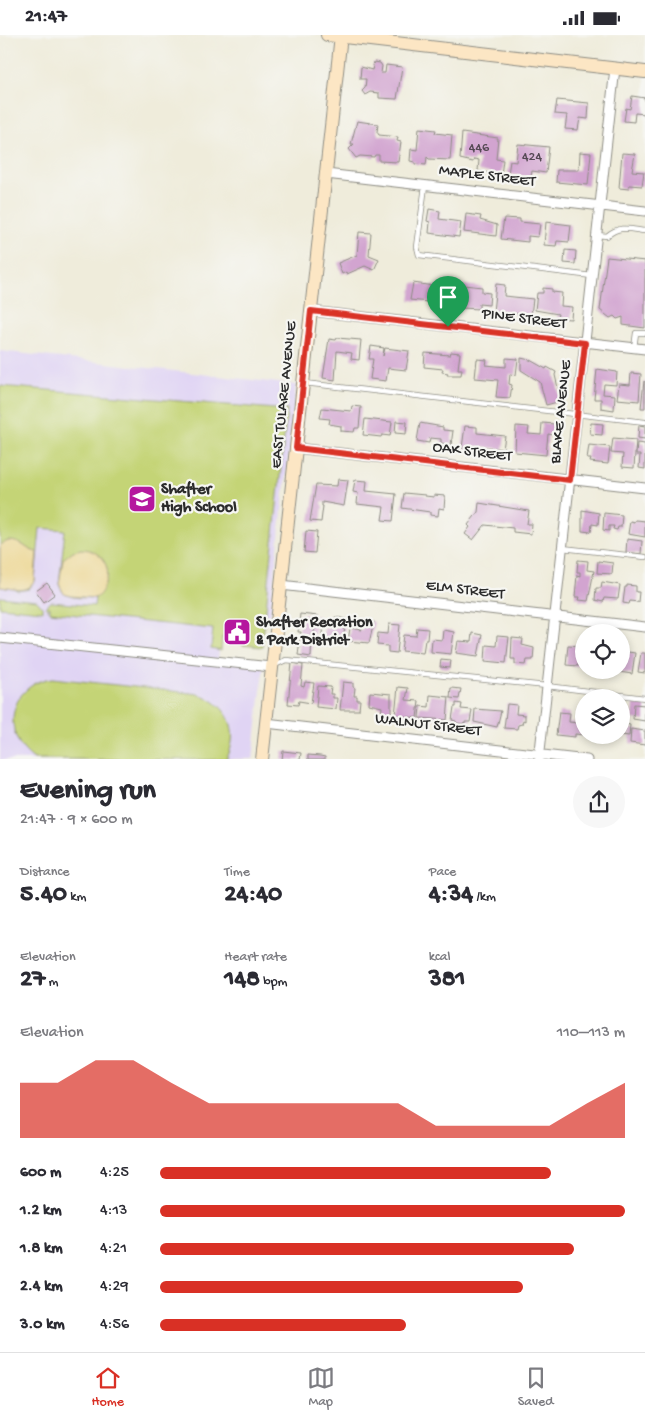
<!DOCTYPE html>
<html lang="en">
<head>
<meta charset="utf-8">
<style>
  :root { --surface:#fff; --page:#f7f7f7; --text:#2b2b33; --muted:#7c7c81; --line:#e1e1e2; --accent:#d93025 }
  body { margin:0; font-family:"Gochi Hand",sans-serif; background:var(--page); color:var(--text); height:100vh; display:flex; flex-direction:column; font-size:19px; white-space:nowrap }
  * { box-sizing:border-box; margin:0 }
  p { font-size:16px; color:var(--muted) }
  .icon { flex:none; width:28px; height:28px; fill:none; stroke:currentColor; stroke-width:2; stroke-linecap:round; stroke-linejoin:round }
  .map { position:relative; height:724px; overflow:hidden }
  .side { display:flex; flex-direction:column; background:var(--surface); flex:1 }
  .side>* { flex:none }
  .controls { position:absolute; left:575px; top:589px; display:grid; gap:10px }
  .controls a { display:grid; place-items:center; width:55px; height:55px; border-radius:50%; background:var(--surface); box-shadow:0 2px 8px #0003; font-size:25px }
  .pin { position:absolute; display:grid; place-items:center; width:42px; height:42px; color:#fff; margin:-51px -21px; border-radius:50% 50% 50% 0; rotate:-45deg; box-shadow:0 0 5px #0007 }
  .pin .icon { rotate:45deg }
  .round { display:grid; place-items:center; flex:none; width:52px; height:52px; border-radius:26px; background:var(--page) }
  .head { display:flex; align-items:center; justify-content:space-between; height:85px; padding:0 20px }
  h1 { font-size:28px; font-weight:700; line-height:38px }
  .figures { display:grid; grid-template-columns:repeat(3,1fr); gap:8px; height:85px; padding:5px 20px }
  .figures div { display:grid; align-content:center }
  .figures b { font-size:25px; font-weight:700 }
  .figures small { font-size:14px; font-weight:400 }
  .figures p { font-size:14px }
  .chart { height:140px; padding:10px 20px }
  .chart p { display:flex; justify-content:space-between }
  .chart svg { width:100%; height:90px; margin-top:5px; fill:var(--accent); opacity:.7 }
  ul { padding:0 20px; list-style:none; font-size:16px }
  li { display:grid; grid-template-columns:80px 60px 1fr; align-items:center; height:38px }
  li i { height:12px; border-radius:6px; background:var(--accent) }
  .status { display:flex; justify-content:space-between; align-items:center; height:35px; padding:0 25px; background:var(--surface); direction:ltr }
  .status svg { height:14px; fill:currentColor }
  .menu { display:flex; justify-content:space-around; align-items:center; height:70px; border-top:1px solid var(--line); background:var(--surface); font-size:14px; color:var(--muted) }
  .menu a { display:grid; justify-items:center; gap:2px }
  .menu .on { color:var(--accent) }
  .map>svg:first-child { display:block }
</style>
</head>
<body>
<div class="status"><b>21:47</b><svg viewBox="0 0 49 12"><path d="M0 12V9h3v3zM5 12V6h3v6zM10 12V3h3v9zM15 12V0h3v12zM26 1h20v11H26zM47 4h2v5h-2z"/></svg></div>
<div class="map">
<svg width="645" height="725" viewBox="0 0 645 725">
  <rect width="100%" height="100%" fill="#f6f6f2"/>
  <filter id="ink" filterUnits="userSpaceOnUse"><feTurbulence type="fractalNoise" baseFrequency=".02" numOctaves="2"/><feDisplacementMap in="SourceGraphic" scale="10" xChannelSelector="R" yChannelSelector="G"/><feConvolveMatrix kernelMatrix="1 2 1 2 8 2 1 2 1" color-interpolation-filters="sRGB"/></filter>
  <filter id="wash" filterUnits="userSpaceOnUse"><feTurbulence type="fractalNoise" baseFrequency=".0096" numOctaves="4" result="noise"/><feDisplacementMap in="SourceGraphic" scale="20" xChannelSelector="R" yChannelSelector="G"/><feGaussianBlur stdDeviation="1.12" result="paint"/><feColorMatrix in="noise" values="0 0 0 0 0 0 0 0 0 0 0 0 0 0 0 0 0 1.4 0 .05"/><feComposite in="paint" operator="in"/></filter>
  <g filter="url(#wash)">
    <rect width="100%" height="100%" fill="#efecdb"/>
    <path fill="#e0d4f4" d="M0,316L296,350L270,583L223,578L218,624L264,629L253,724L0,725Z"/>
    <path fill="#c4d476" stroke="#788050" d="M0,351L287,375L262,612L242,610L244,589L231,605L229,603L222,602L221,616L211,614L213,594L50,577V572L48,573V575L45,572L51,567L94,571L95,563C79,562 64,566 59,549L65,495L40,493L35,546L29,554L18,556L14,554L0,552Z
      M0,562L37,566L42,572V576L0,572Z
      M53,643L199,659C229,670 241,696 226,725L34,724C0,700 8,649 53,643Z"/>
    <path fill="#eeda9e" stroke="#8c8264" d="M8,506C24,506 25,515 37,517L35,546C26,560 14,553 0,552V510Z
      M81,514C102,514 115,535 103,554C101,558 100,560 95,563L70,561L64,559L59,549L63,524L73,516Z"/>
    <g id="blocks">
      <path fill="#d2a4d0" d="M374,27L380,28L382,31L381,38H385L386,30L402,32L397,64L379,63V58L370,57L365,60L362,56L365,53L366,44H360L361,32L372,35Z
        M632,61L645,63V79L635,78L634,87L624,86L626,73L630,74Z
        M557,65L589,68L588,84L580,83L578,95L565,94L567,80L555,79Z
        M357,86L378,89L377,97L379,100L398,102L397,106L401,107L398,127L379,126V120H375L374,122L360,121L356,123L349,114L354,109H351Z
        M419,93L436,95L435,98L452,100L450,125L429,124L427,122L426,130L415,129V127L410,126L411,114L417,115Z
        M462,98L498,103L496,124L503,125L501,140L478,136L479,125L474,124L473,127L460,124Z
        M518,109L549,112L546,138L532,136L531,142L508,139L510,126L516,127Z
        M580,117L591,118L588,150L556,147L557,135H579Z
        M622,118L635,119L632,136L644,137L642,151L629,150V154L619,153Z
        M429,174L440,176L439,184L461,187L459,202L429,198L430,187L427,186Z
        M466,179L481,181L480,185L497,190L496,201L464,197Z
        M504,183L520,184V187L540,189L538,202L528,201V207L501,204Z
        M546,187L571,190L569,207L557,206L556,211L544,210Z
        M359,197L371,198L369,220L379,224L374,235L365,231L347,239L346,237L342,239L338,228L357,220Z
        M565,215L576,216L575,229L564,228Z
        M607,222L645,226V293L623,290V282L617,284L614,281L610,283L600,275Z
        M413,248L448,253L446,267L437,266V268L410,265Z
        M496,249L505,250L504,261L533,264L531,280L493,277Z
        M464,250L482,252V257L490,258L489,270L479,269V274L462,273V271L452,270L453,254L463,255Z
        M543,253L552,254V257L562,258L561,271L572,272L571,284L557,283L558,279L535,275L537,258H543Z
        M337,303L361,305L359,325L351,324L352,318L337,316L335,345L323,343L329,304L336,305Z
        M371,311L384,313L383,321L385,313L409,316L406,335L388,333L386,346L370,344L373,324H369Z
        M451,317L460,318L458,334H462L461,340H447L448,338L442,337L443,334L424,332L425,318L450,320Z
        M506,323L518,324L516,340L510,339L509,349L512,350L510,363L496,362L498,345L475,343L477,324L487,325L486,330L506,332Z
        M521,323L530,325L546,334L547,332L556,337L555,340L561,366L546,370L540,347L521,335Z
        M597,334L617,337L616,350L604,349L603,359L615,360L614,375L601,373V364H594Z
        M631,338L641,339L639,366L617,364L619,349L630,350Z
        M644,346L645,347V373H641Z
        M352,371L361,372L359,393H355L354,397L341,396V391L329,389L330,384L320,383L322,373L351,376Z
        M365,384L392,387L390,401L382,400L381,402L363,400Z
        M396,386L407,387L406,399L395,398Z
        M420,388L443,392V395L453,396L451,410L441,408V404L430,403L429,408L417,406Z
        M542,388L555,389L554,400L548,399L546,420L515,417L516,391L529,392L528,399L541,400Z
        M591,388L603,389L602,400L590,399Z
        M639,390L645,391V404L638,403Z
        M465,391L477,392V398L505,401L503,414L475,411V414L462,413Z
        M613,403L636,405L634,433L622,432L623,419L611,418Z
        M637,408L645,409V434L639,433L640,420H636Z
        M589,410L610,412L608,429L590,427L591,424H587Z
        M338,444L348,445L344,471L322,467V471H323L321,487L310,486L316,450L337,451Z
        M355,445L367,446L366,456L396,459L393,486L382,485L384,472L357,469L358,458L353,457Z
        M404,458L425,460V461L434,462V460L445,461L444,474L439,473L438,481L430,480V477L402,473Z
        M479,468L529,476L527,489H532L531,499L513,497V493L485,490L473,505L465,499L470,492L468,490L478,477Z
        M582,475L599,478L598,490L592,489L591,497L582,496Z
        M604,478L622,480L621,492H618L617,495L613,494L614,491H609V496L603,495Z
        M635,485L645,486V502L628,499L630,486L634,487Z
        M306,496L317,497L315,518L304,517Z
        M627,504L642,506L641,519L626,517Z
        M578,525L588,526L587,535L594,536L588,566L579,565L580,562H575L577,540L580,541V537H577Z
        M598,526L613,528L612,539L597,538Z
        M602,547L620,550L618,564L604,563L603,567L595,565L596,553H601Z
        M47,548L55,559L44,567L36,556Z
        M627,550L636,551V557H639L638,567L630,566L629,569L623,568L625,552H627Z
        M300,579L318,581L317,590H315L314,599H312L311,622L298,620L301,597H298Z
        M335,582L346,584L343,607L322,604L324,592L334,593Z
        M364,585L374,587L369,608L348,606L350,593L362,595Z
        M232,586L245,588L242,608L230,607Z
        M389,589L400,590L397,618L388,617V611L377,610L378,598L388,599Z
        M417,593L428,594L427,605H425L423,618L402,616L404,600L416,601Z
        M443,595L454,597L451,619L431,617L432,604L442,605Z
        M472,598L482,600L478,621L456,618L458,606L471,607Z
        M497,601L509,602L506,628L485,626L486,610L496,611Z
        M512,603L523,604L522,610L534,613L533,625H527L526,630L515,629V624H511Z
        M568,610L584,611V622H581V624H579L578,631L566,630Z
        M621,616L635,618L632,639L619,637L621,635Z
        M641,618H645V638L638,637Z
        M441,624L451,625L450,633L440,632Z
        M292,628L303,630L301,651L304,652L305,647L314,648L311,668L299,666L298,670L288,669Z
        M343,647L353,648V652L355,653L354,661H357V665H360L359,675H340Z
        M318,651L331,652L330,659H333V663H337L336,674L316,672Z
        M398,652L408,653L406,665L419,666L417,683L395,680Z
        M451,653L461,654L459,664L450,663Z
        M370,657L391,659V680L381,679L382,672L369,669Z
        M430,660L449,662L447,685L419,683L420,671L429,672Z
        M456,668L462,669L461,674L472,675L470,687H465V689L456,688V686L452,685L454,672H456Z
        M507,669L517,670L516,679L525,680V686L523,685L522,689L518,690L517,694L504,693Z
        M634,669L645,670V686L633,684Z
        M475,674L501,676L497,692L474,687Z
        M559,677L570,678L569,687L579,688L580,680L584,681V700L575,699V702L556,700Z
        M621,688L630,690L629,701L621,700Z
        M631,694L645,696V710L630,708Z
        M283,716L301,718L300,725H282Z
        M308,720L320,721L325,722V725H308Z"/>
    </g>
  </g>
  <g filter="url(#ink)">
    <use href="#blocks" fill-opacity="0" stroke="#8d8c83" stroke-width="1"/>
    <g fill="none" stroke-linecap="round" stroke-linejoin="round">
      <defs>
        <path id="lane" d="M425,151L417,212L419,220L592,241
          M597,200L607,201C620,190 629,194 645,196
          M634,313L636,298H645
          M304,348L645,387
          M562,513L645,522
          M275,630L286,625L547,651L645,663"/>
        <path id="street" d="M326,139L645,176
          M311,276L645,314
          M296,413L645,453
          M281,550L645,592
          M0,603L271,632
          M266,688L587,725
          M539,725L615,33"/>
        <path id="secondary" d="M327,0L645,37
          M262,725L341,0"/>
      </defs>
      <use href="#lane" stroke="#8d8c83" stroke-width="6"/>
      <use href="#street" stroke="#8d8c83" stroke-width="11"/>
      <use href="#secondary" stroke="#8d8c83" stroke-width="14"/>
      <use href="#lane" stroke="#fff" stroke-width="4.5"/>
      <use href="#street" stroke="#fff" stroke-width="9"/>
      <use href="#secondary" stroke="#fce6c4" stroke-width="12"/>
    </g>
  </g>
  <g fill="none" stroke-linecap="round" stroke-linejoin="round" filter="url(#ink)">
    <defs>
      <path id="route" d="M311,276L585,308L570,445L296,413Z"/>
    </defs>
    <use href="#route" stroke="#fff" stroke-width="10"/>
    <use href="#route" stroke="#d93025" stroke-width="6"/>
  </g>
  <defs>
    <symbol id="school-square" viewBox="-11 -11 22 22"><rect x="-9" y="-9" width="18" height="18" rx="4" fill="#b5179e" stroke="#f6f6f2"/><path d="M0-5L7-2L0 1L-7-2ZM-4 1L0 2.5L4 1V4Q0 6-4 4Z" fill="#fff"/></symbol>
    <symbol id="civic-square" viewBox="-11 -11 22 22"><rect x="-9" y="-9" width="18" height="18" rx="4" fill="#b5179e" stroke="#f6f6f2"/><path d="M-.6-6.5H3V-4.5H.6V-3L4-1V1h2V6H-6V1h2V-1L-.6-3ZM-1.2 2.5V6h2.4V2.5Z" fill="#fff"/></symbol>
  </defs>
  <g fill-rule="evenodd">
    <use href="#school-square" x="126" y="448" width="32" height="32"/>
    <use href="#civic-square" x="221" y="581" width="32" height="32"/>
  </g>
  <g text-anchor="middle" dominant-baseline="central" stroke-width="4.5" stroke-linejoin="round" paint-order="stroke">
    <g font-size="14" fill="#554954">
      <text x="479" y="113">446</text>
      <text x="532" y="122">424</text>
    </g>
    <g font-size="16" fill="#2b2b2b" stroke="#f6f6f2">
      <text transform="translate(487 142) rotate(7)">MAPLE STREET</text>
      <text transform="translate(524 285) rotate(7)">PINE STREET</text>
      <text transform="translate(285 360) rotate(-84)">EAST TULARE AVENUE</text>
      <text transform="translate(562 377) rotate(-84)">BLAKE AVENUE</text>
      <text transform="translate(472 418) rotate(7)">OAK STREET</text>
      <text transform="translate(465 556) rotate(7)">ELM STREET</text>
      <text transform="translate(428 691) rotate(7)">WALNUT STREET</text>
    </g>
    <g font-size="16" font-weight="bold" fill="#2b2b2b" stroke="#f6f6f2" text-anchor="start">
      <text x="161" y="455">Shafter<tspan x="161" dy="18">High School</tspan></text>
      <text x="256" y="588">Shafter Recration<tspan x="256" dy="18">&amp; Park District</tspan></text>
    </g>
  </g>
</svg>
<div class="controls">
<a><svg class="icon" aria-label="locate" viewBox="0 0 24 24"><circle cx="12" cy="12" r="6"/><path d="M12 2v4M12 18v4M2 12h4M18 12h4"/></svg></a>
<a><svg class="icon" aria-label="layers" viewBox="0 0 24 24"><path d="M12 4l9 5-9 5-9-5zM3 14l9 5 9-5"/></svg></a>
</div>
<div class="pin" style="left:448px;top:292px;background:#1e9e55"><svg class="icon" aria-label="arrive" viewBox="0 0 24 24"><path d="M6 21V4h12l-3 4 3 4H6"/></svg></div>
</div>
<section class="side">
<div class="head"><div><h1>Evening run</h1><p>21:47 · 9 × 600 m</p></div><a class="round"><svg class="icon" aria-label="share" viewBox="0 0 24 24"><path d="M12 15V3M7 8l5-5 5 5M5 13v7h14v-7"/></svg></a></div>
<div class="figures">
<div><p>Distance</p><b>5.40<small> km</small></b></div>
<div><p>Time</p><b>24:40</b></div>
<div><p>Pace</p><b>4:34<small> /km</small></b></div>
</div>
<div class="figures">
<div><p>Elevation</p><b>27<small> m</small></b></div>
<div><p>Heart rate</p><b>148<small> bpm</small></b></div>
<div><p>kcal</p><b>381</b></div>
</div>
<div class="chart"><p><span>Elevation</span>110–113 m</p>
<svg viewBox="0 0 160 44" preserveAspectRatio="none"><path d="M0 44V17L10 17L20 6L30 6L40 17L50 27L60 27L70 27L80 27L90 27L100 27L110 38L120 38L130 38L140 38L150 27L160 17V44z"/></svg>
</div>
<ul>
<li><b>600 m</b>4:25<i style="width:84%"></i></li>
<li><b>1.2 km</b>4:13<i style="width:100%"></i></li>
<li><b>1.8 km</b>4:21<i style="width:89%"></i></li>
<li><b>2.4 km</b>4:29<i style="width:78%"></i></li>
<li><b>3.0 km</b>4:56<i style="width:53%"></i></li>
</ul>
</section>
<nav class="menu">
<a class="on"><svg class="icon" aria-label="home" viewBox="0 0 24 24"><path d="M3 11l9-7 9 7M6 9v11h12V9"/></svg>Home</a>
<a><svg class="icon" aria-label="map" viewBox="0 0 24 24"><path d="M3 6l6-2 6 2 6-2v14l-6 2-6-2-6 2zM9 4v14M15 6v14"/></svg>Map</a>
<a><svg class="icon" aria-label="saved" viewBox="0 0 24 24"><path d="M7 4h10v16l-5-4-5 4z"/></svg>Saved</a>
</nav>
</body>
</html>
